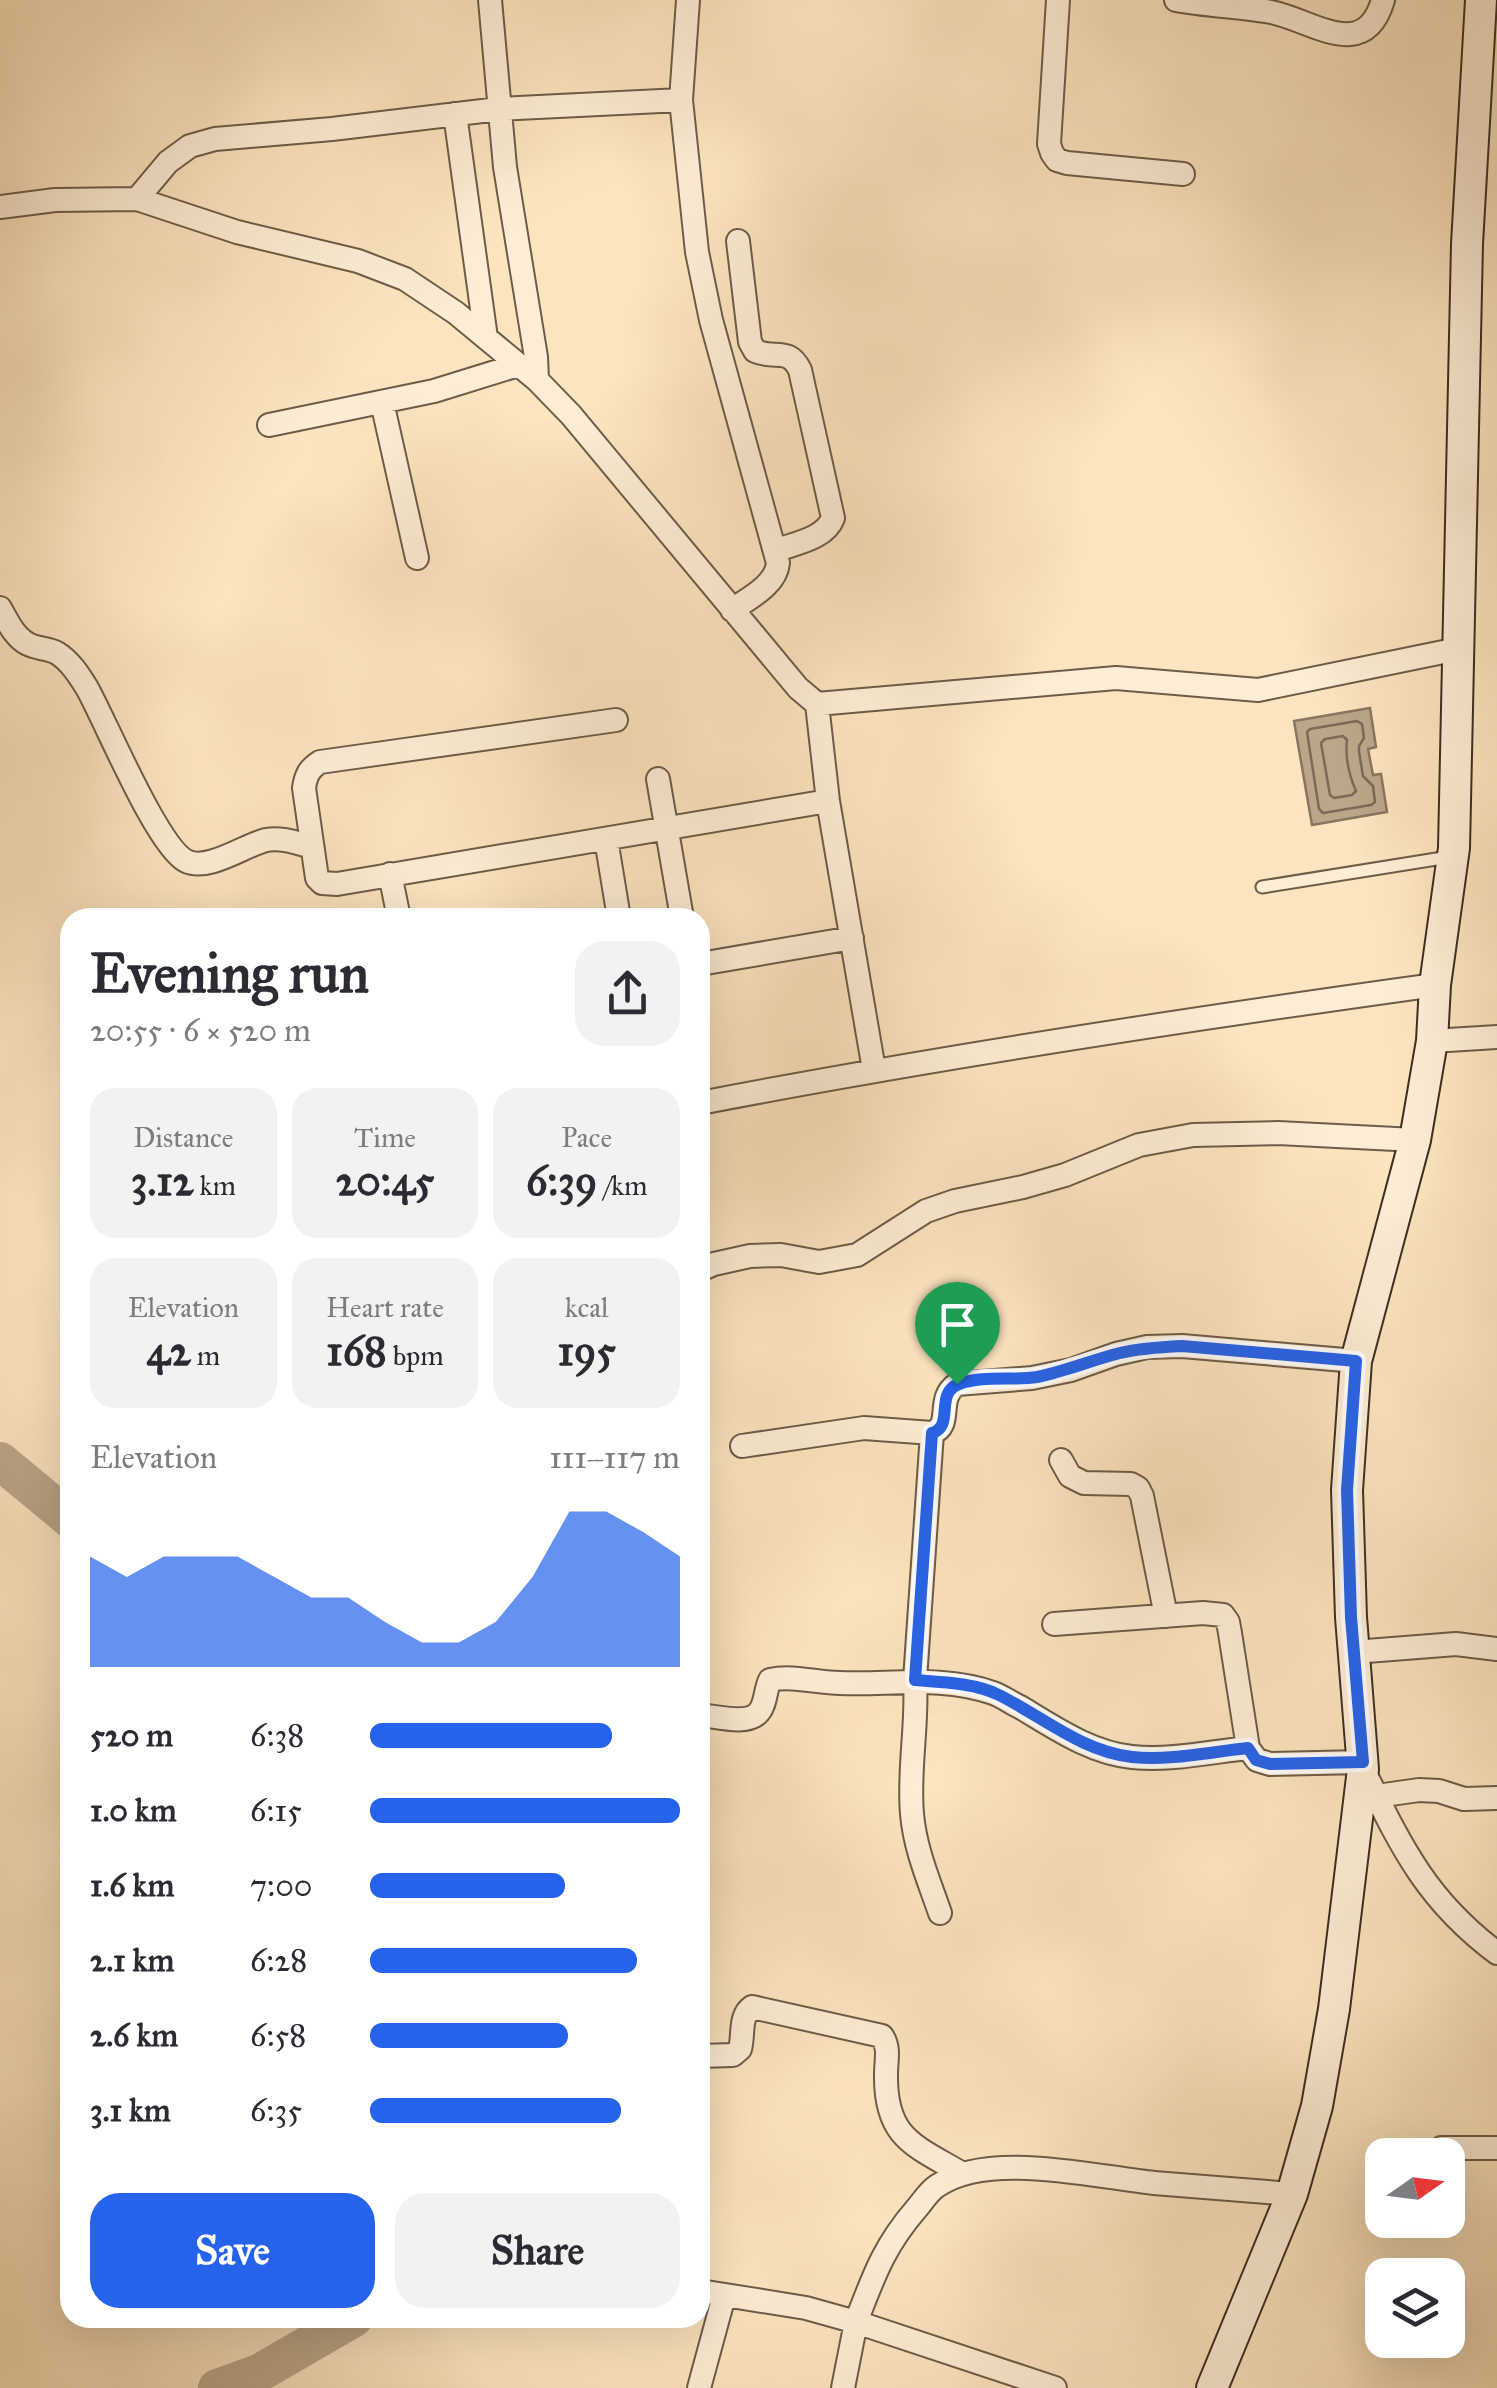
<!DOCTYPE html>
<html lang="en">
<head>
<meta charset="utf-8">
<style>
  :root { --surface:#fff; --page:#f2f2f3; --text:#2b2b33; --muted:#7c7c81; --accent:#2563eb }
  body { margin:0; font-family:"IM FELL Great Primer",serif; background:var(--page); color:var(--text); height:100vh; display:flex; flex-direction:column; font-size:38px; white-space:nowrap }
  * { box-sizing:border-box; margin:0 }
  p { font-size:32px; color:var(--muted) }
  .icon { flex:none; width:55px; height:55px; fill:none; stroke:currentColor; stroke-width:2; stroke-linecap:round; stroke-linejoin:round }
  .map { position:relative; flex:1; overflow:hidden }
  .sheet { position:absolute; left:60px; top:908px; width:650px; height:1420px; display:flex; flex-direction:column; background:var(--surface); border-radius:30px; box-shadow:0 10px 40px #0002 }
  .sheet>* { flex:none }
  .needle { width:65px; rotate:76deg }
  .fabs { position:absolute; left:1365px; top:2138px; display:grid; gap:20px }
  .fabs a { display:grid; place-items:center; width:100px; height:100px; border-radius:20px; background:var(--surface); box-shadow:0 10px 40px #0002; font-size:50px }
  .pin { position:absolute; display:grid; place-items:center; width:85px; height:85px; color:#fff; margin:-102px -42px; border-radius:50% 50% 50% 0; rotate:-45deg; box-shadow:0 0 10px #0007 }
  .pin .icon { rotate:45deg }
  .round { display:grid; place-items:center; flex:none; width:105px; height:105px; border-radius:30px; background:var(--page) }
  .overview { display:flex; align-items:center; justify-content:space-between; height:170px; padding:0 30px }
  h1 { font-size:55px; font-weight:700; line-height:75px }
  .stats { display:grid; grid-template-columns:repeat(3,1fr); gap:15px; height:170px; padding:10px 30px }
  .stats div { display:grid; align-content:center; border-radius:25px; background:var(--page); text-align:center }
  .stats b { font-size:42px; font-weight:700 }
  .stats small { font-size:28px; font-weight:400 }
  .stats p { font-size:28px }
  .chart { height:280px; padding:20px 30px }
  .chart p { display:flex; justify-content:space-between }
  .chart svg { width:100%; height:180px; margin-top:10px; fill:var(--accent); opacity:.7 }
  .action { display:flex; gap:20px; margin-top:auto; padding:20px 30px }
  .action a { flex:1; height:115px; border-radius:30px; background:var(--accent); color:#fff; font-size:40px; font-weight:700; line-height:115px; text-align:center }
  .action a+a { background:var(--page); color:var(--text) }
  ul { padding:0 30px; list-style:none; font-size:32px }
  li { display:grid; grid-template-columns:160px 120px 1fr; align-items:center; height:75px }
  li i { height:25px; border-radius:12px; background:var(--accent) }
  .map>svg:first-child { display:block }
</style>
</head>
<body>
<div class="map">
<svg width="1497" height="2388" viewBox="0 0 1497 2388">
  <rect width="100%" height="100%" fill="#fce4be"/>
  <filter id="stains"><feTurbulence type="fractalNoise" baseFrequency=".002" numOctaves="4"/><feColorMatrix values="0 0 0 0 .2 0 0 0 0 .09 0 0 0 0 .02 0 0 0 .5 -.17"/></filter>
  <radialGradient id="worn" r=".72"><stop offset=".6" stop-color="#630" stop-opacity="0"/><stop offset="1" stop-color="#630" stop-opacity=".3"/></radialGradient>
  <path fill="#bba689" stroke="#897660" stroke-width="2.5" d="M1370,708L1376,747L1368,749L1373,775L1381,774L1387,812L1312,825L1294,721Z"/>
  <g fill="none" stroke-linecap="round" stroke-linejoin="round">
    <path stroke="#7c6a56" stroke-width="2.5" d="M1357,721L1362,724L1364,738L1359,746V752L1363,776L1373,786L1375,802L1371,805L1323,813L1319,809L1307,732L1310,729Z
      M1343,736L1347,740C1345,757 1349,775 1356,791L1352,795L1334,798L1330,795L1321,743L1325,739Z"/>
    <path stroke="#bba689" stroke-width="38" d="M0,1461L70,1519
      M217,2388L261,2372L354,2318"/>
    <defs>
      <path id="lane" d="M1262,887L1449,857"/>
      <path id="street" d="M490,0L505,167L536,357L537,380
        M688,0L681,100L697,252L711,320L778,563C776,585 749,598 732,610
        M1058,0L1049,144L1052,153L1057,160L1067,163L1183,174
        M1176,0C1207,6 1240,6 1271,12C1312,20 1364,64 1383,0
        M455,114L486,338
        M137,199L168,162L190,146L215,139L332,129L499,109L681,100
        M0,207L55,200L137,199L237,232L358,261L405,279L456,313L537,380L571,415L798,688L817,704L1116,678L1258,690L1458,649
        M738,241L750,342L755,351C775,360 788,346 800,370L833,518C825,539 795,543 775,551
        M382,402L417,558
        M269,425L434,391L518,365
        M0,608C7,620 14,637 28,644C37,649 48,648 57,653C70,661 79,675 87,688C106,722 157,846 186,861C208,872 245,845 266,840C282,837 297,843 312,847
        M817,704L828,801L874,1070
        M616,720L320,762C309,769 306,775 304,788L317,878L322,883L337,884L828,801
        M658,779L682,918
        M606,839L619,918
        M390,874L399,918
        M700,964L852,938
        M1432,1041L1497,1037
        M700,1103C944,1056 1189,1019 1435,985
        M700,1270L714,1264L750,1256L781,1255L819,1262L857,1255L926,1211L955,1201L1023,1187L1065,1175L1139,1145L1193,1135L1278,1133L1415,1140
        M932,1433L915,1680C918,1725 908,1769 912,1814C915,1849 929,1881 940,1913
        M742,1446L864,1428L932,1433C954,1425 935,1399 957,1384L1032,1378L1071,1370L1116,1354L1147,1347L1182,1346L1356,1361
        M1061,1460L1070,1476L1084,1483L1131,1484L1138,1488L1142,1496L1166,1616
        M1054,1624L1203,1613L1223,1615L1228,1622L1230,1633L1248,1748L1257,1760L1270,1764L1363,1762
        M1354,1652L1456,1644L1497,1649
        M700,1715C715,1716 748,1726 759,1712C766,1704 765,1690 770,1680C793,1675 817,1683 840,1683C891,1685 942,1675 993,1693C1002,1696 1011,1703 1020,1707C1055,1728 1091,1753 1132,1757C1170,1761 1210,1752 1248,1748
        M1363,1769C1401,1846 1426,1900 1497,1953
        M1377,1796L1419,1790L1439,1791L1464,1799L1497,1798
        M700,2056L733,2055L740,2049C744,2035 739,2016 752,2007L882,2036C890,2048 886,2060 886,2074C885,2137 913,2145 961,2173
        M1441,2148H1497
        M700,2291L806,2308L856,2322C874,2275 884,2246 917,2208C923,2201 929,2191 937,2186C988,2150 1095,2177 1154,2183C1200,2187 1246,2190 1292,2194
        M699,2388L724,2296
        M843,2388L856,2322L1055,2388"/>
      <path id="secondary" d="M1212,2388L1292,2194L1317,2106L1334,2009L1363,1769L1351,1617L1347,1490L1356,1361L1415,1140L1432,1041L1435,985L1454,848L1467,244L1481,0"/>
    </defs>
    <use href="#lane" stroke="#6d5c49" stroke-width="15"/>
    <use href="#street" stroke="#6d5c49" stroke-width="26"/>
    <use href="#secondary" stroke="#3d2f22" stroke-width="34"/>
    <use href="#lane" stroke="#fdedd5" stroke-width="11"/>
    <use href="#street" stroke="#fdedd5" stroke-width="22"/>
    <use href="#secondary" stroke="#fdedd5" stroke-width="30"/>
  </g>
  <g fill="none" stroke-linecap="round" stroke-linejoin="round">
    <defs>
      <path id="route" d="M1182,1346L1356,1361L1347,1490L1351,1617L1363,1762L1270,1764L1256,1760L1248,1748C1210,1752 1169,1761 1132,1757C1081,1751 1043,1717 999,1695C975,1683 941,1682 915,1680L932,1433C955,1426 934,1393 959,1384C983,1375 1012,1381 1037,1377C1066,1371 1092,1360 1120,1353C1141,1348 1161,1347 1182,1346Z"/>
    </defs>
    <use href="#route" stroke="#fff" stroke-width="20"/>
    <use href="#route" stroke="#2563eb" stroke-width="12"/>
  </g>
  <rect width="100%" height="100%" filter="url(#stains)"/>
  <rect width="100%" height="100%" fill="url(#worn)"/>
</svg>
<div class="fabs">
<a><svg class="needle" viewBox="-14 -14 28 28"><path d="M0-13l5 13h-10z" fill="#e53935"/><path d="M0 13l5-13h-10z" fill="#7c7c81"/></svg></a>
<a><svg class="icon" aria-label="layers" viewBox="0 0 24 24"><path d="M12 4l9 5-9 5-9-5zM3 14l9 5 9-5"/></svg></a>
</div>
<div class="pin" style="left:957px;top:1384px;background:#1e9e55"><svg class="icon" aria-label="arrive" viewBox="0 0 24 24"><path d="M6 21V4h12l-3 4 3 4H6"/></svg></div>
<section class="sheet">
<div class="overview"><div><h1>Evening run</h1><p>20:55 · 6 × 520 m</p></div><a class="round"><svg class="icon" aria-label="share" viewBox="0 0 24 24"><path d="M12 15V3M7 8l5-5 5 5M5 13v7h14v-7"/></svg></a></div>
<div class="stats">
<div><p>Distance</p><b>3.12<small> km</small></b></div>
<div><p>Time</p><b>20:45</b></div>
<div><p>Pace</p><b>6:39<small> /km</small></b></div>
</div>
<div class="stats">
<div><p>Elevation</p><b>42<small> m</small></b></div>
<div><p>Heart rate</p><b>168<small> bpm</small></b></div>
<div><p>kcal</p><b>195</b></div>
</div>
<div class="chart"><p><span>Elevation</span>111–117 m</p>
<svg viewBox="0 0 160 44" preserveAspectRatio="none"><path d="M0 44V17L10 22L20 17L30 17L40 17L50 22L60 27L70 27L80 33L90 38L100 38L110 33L120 22L130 6L140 6L150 11L160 17V44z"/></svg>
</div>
<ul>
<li><b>520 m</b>6:38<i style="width:78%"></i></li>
<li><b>1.0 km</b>6:15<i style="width:100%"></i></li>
<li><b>1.6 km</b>7:00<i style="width:63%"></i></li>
<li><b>2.1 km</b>6:28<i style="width:86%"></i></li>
<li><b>2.6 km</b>6:58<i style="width:64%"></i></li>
<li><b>3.1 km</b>6:35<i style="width:81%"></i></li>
</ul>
<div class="action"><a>Save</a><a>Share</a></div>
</section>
</div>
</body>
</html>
